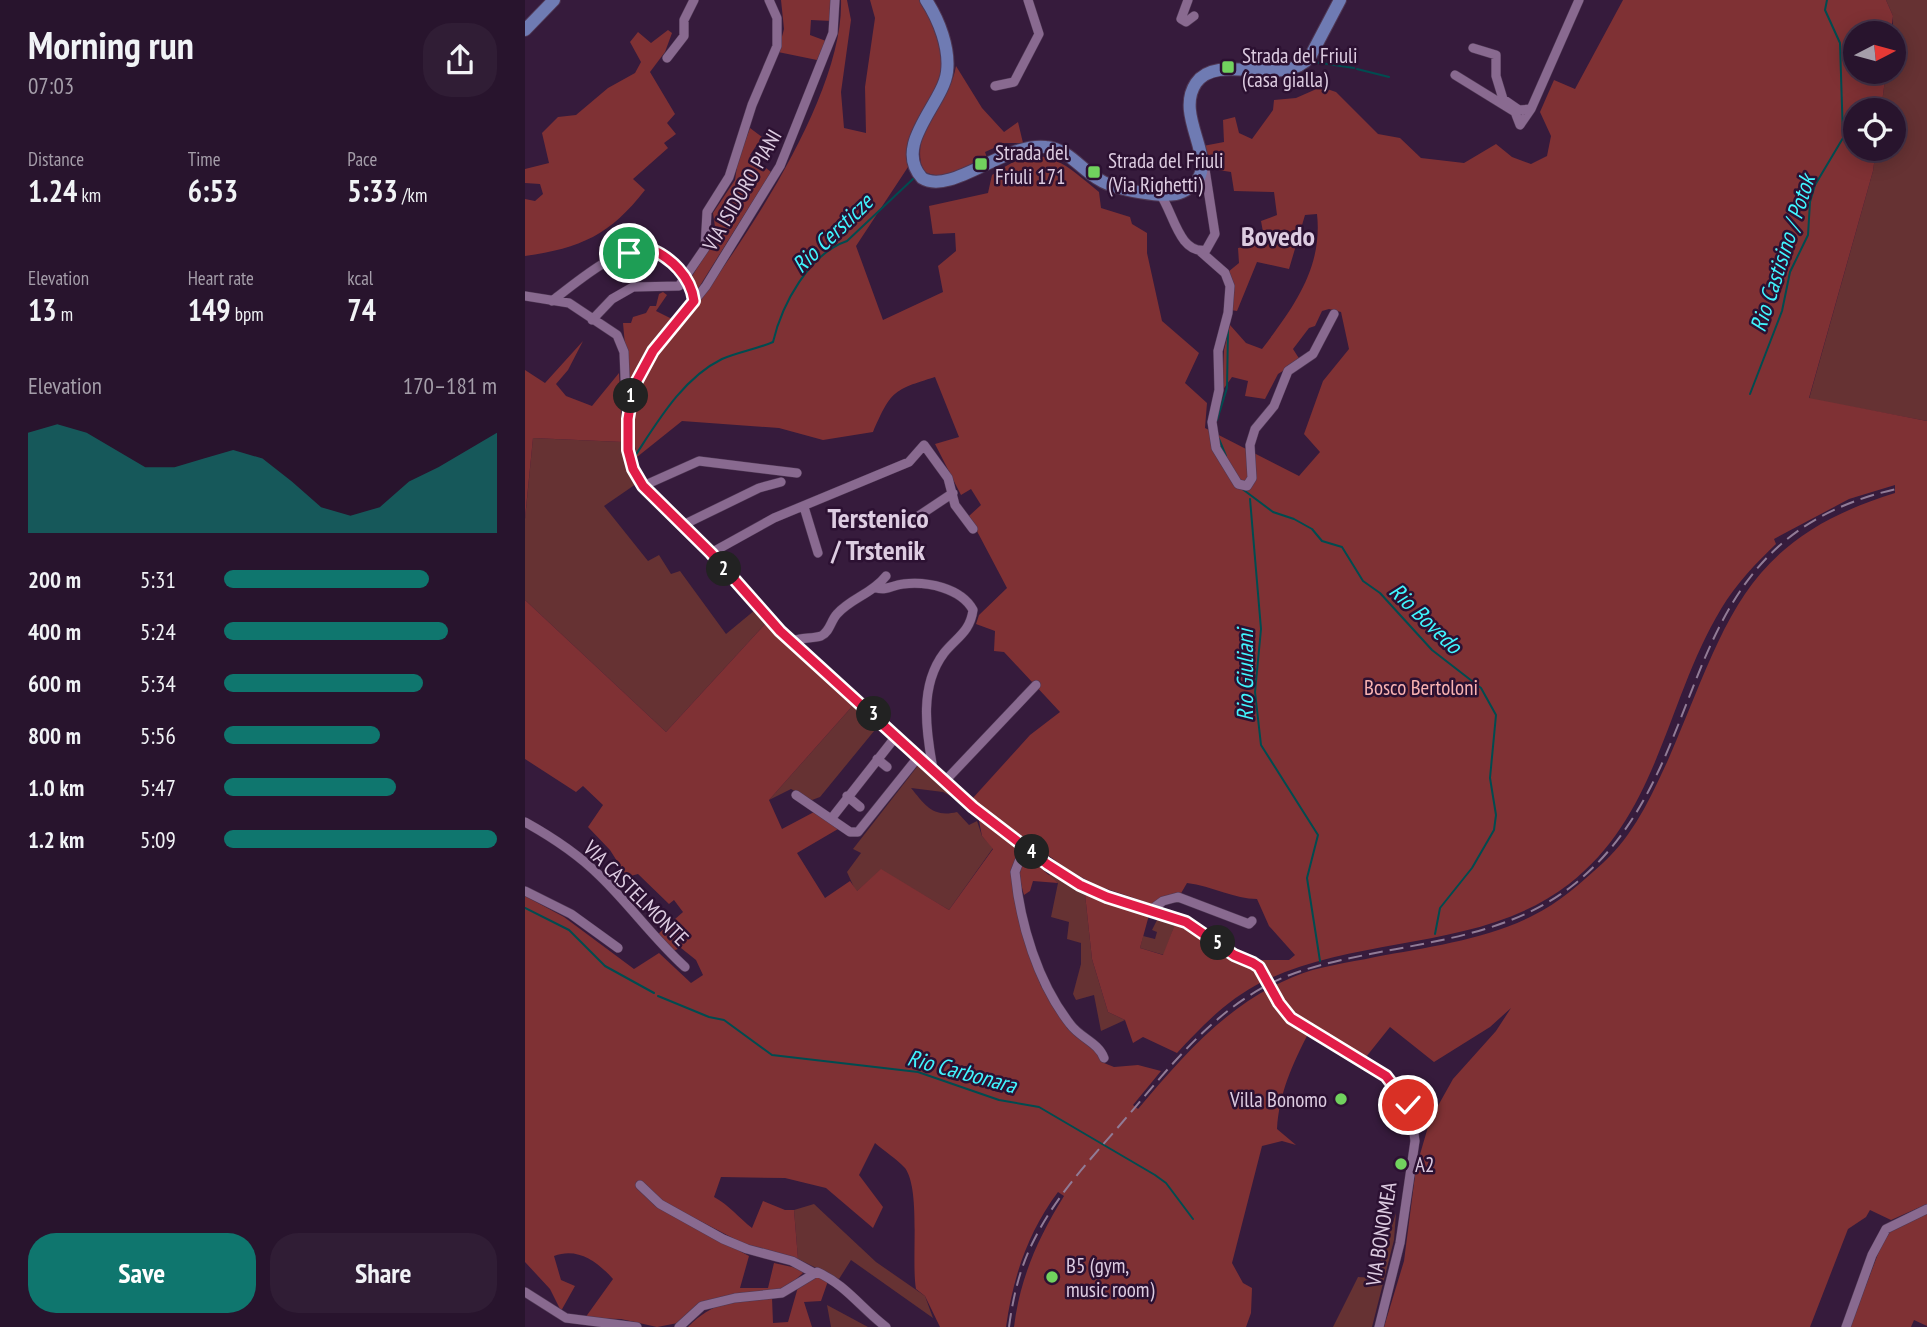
<!DOCTYPE html>
<html lang="en">
<head>
<meta charset="utf-8">
<style>
  :root { --surface:#28142d; --page:#301d35; --text:#f1f3f6; --muted:#a59eaa; --line:#443349; --accent:#0f766e }
  body { margin:0; font-family:"PT Sans Narrow",sans-serif; background:var(--page); color:var(--text); height:100vh; display:flex; flex-direction:column; font-size:26px; white-space:nowrap }
  * { box-sizing:border-box; margin:0 }
  p { font-size:23px; color:var(--muted) }
  .icon { flex:none; width:38px; height:38px; fill:none; stroke:currentColor; stroke-width:2; stroke-linecap:round; stroke-linejoin:round }
  .map { position:relative; flex:1; overflow:hidden }
  .details { display:flex; flex-direction:column; background:var(--surface); width:525px }
  .details>* { flex:none }
  .needle { width:46px; rotate:84deg }
  .fabs { position:absolute; left:1318px; top:21px; display:grid; gap:14px }
  .fabs a { display:grid; place-items:center; width:63px; height:63px; border-radius:50%; background:var(--surface); box-shadow:0 4px 18px #0003,0 0 0 2px var(--line); font-size:35px }
  .pin { position:absolute; display:grid; place-items:center; width:60px; height:60px; color:#fff; margin:-30px; border:4px solid #fff; border-radius:50%; box-shadow:0 2px 7px #0007 }
  .km { position:absolute; width:35px; height:35px; margin:-18px; border-radius:50%; background:#222; color:#fff; font-size:19px; line-height:35px; text-align:center }
  .round { display:grid; place-items:center; flex:none; width:74px; height:74px; border-radius:28px; background:var(--page) }
  .summary { display:flex; align-items:center; justify-content:space-between; height:119px; padding:0 28px }
  h1 { font-size:38px; font-weight:700; line-height:52px }
  .metrics { display:grid; grid-template-columns:repeat(3,1fr); gap:10px; height:119px; padding:7px 28px }
  .metrics div { display:grid; align-content:center }
  .metrics b { font-size:30px; font-weight:700 }
  .metrics small { font-size:19px; font-weight:400 }
  .metrics p { font-size:19px }
  .chart { height:196px; padding:14px 28px }
  .chart p { display:flex; justify-content:space-between }
  .chart svg { width:100%; height:126px; margin-top:7px; fill:var(--accent); opacity:.7 }
  .primary-button { display:flex; gap:14px; margin-top:auto; padding:14px 28px }
  .primary-button a { flex:1; height:80px; border-radius:28px; background:var(--accent); color:#fff; font-size:28px; font-weight:700; line-height:80px; text-align:center }
  .primary-button a+a { background:var(--page); color:var(--text) }
  ul { padding:0 28px; list-style:none; font-size:23px }
  li { display:grid; grid-template-columns:112px 84px 1fr; align-items:center; height:52px }
  li i { height:18px; border-radius:9px; background:var(--accent) }
  main { display:flex; flex:1; min-height:0 }
  .map>svg:first-child { display:block }
</style>
</head>
<body>
<main>
<section class="details">
<div class="summary"><div><h1>Morning run</h1><p>07:03</p></div><a class="round"><svg class="icon" aria-label="share" viewBox="0 0 24 24"><path d="M12 15V3M7 8l5-5 5 5M5 13v7h14v-7"/></svg></a></div>
<div class="metrics">
<div><p>Distance</p><b>1.24<small> km</small></b></div>
<div><p>Time</p><b>6:53</b></div>
<div><p>Pace</p><b>5:33<small> /km</small></b></div>
</div>
<div class="metrics">
<div><p>Elevation</p><b>13<small> m</small></b></div>
<div><p>Heart rate</p><b>149<small> bpm</small></b></div>
<div><p>kcal</p><b>74</b></div>
</div>
<div class="chart"><p><span>Elevation</span>170–181 m</p>
<svg viewBox="0 0 160 44" preserveAspectRatio="none"><path d="M0 44V9L10 6L20 9L30 15L40 21L50 21L60 18L70 15L80 18L90 26L100 35L110 38L120 35L130 26L140 21L150 15L160 9V44z"/></svg>
</div>
<ul>
<li><b>200 m</b>5:31<i style="width:75%"></i></li>
<li><b>400 m</b>5:24<i style="width:82%"></i></li>
<li><b>600 m</b>5:34<i style="width:73%"></i></li>
<li><b>800 m</b>5:56<i style="width:57%"></i></li>
<li><b>1.0 km</b>5:47<i style="width:63%"></i></li>
<li><b>1.2 km</b>5:09<i style="width:100%"></i></li>
</ul>
<div class="primary-button"><a>Save</a><a>Share</a></div>
</section>
<div class="map">
<svg width="1402" height="1327" viewBox="0 0 1402 1327">
  <rect width="100%" height="100%" fill="#361b3c"/>
  <path fill="#663233" d="M1361,0H1402V421L1284,399L1348,171L1351,149H1368V110H1356L1361,72H1368V16Z
    M8,438L98,442L111,484L79,506L123,561L134,555L146,574L155,571L201,634L230,610L242,622L141,732L0,600V519Z
    M331,702L354,725L295,797L287,800L266,789L244,800Z
    M395,763L439,803L418,792L386,788C400,805 408,818 432,812L444,825L452,821L457,836L468,848L424,910L356,870L331,892L322,872L336,853L328,849Z
    M527,872L560,894L567,959L583,1012L600,1020L576,1031L569,995L551,1000L548,994L556,964V943L542,939L544,922L526,917L533,883L523,876Z
    M633,918L650,924L639,955L615,948L618,936L630,939L632,932L627,930Z
    M289,1204L351,1262L400,1296L408,1318L326,1260L314,1279L273,1259L269,1210Z
    M871,1213L869,1240L847,1327H808L833,1277L850,1278Z
    M302,1305L343,1327H306Z"/>
  <path fill="#7f3134" d="M256,0H305L307,21L286,20L285,35L301,41L292,60L253,52L259,29Z
    M316,0H322L326,20L316,92L319,128L341,133L340,87L350,18L345,0H397L410,24L419,70L383,159V167L331,246L358,320L418,292L413,266L431,251L430,233L408,234L404,206L463,193L467,175C516,141 532,157 574,192L576,208L605,217L607,224L622,233V253L637,321L674,353L660,383L682,403L680,428L774,476L795,452L779,434L798,381L824,349L816,312L804,309L797,311L790,326L784,328L768,349L775,360L753,374L740,399L720,396L723,381L707,377L697,391L699,350L705,325L721,343L737,349C768,308 798,268 792,214L780,215L764,269L732,262L712,311L706,310L703,272L714,263L713,248L740,243L736,221L752,215L749,192L709,191L706,172L687,169L678,146L699,142L698,120L710,117L714,133L727,139L748,110L749,100L771,98L796,87L811,92L853,134L875,138L896,158L939,163L971,144L987,157L1006,164L1022,156L1026,136L1015,112L1029,80L1050,89L1098,0H1361L1368,16L1366,33H1330V72H1361L1356,110H1330V149H1351L1348,171L1284,398L1402,421V1204L1366,1220L1345,1210L1341,1217L1323,1229L1285,1327H859L879,1261L891,1168L905,1120L928,1079L971,1031L986,1008L965,1027L909,1062L865,1027L841,1057L765,1011L758,1002L751,1006L759,1017L783,1034C767,1065 754,1094 752,1129L771,1145L757,1141L737,1146L707,1263L718,1283L727,1288L726,1313L721,1327H489C495,1278 513,1238 539,1196L533,1192C503,1232 488,1277 481,1327H415L400,1296L391,1289C386,1261 396,1190 380,1168C372,1159 359,1151 350,1143L334,1175L358,1207L348,1228L301,1188L260,1178L196,1177L189,1197C204,1205 214,1218 227,1228L238,1201L260,1210H269L273,1259L223,1246L135,1200L131,1206L224,1256L215,1288H243L249,1263L276,1269L278,1273L262,1287L247,1292L213,1294L176,1302L153,1323L132,1327L96,1319L60,1318L88,1279C72,1261 52,1247 29,1256L36,1280L50,1286L36,1311L25,1289L0,1262V896L39,917L109,969L134,953L166,983L178,975L171,960L156,948L147,951L132,935L158,912L149,900L144,904L113,874L102,877L85,850L63,827L78,805L58,786L51,792L0,759V600L141,732L242,622L331,702L244,800L257,829L289,812L313,829L272,853L300,898L325,881L332,891L356,869L424,910L468,849L457,836L453,816L499,850L488,865L487,878L503,949L516,986L543,1029L572,1052L579,1063L589,1067L613,1065L636,1071L608,1105L613,1109C658,1056 702,1004 768,977C793,966 823,963 850,957C902,947 959,940 1007,916C1034,903 1057,882 1079,862C1109,834 1126,797 1143,760C1202,625 1214,541 1370,493V485L1324,499L1249,539L1251,544C1231,563 1211,584 1196,609C1141,700 1134,814 1044,884C956,952 833,934 737,982C703,999 678,1025 652,1053L618,1037L608,1043L600,1020L583,1012L567,959L560,894L624,915L615,948L638,955L650,924C679,936 704,956 731,972L727,960H764L770,955L744,926L732,899C710,899 687,886 662,883L655,895L647,894L627,904L558,881L447,799L505,735L535,712L479,652L469,651L470,631L451,624L454,615L482,588L444,516L456,505L446,489L436,495L410,444L434,437L410,377C368,390 366,391 348,432L298,440L254,428L157,421L112,457C108,438 104,411 111,393C125,359 150,334 171,305C225,233 319,91 316,0Z
    M143,30L147,33L140,52L125,72L150,114L142,123L151,134L139,143L143,148L108,179L120,190C85,235 56,248 0,256V199L10,201L18,194L15,184L0,183V169L24,163L17,133L33,117L51,115L83,88L110,73L116,62L105,42L113,32L126,43Z
    M431,66L457,108L479,132L493,122L498,143H480L460,152L462,158C442,169 420,183 398,171C384,128 424,107 431,66Z
    M225,128L237,137L225,155L246,172L171,292L166,278L185,247L190,227L188,213L210,180L213,160Z
    M138,292L142,295L131,311L147,319C125,340 113,361 104,390L98,323H106L108,317L121,313L125,306H131L134,294Z
    M58,341L43,370L31,384L41,396L67,406L94,373L98,442L8,438L0,518V370L20,383Z
    M503,857L533,883L508,881L505,891L499,895C495,880 491,869 503,857Z
    M1402,1213V1326L1389,1320L1386,1327H1325L1356,1246L1367,1229Z
    M292,1277L303,1281L296,1301L279,1302L287,1327H163C190,1300 210,1301 247,1298L248,1323L263,1322L273,1287Z"/>
  <g fill="none" stroke-linecap="round" stroke-linejoin="round">
    <path stroke="#004c50" stroke-width="2" d="M789,62L829,68
      M832,69L864,77
      M1225,394L1257,311L1265,272L1283,235L1285,202L1290,185L1318,138L1315,43L1300,10L1302,0
      M692,420L702,388L703,330
      M694,439L701,456
      M110,456C133,421 158,378 197,359C213,352 232,349 248,342C257,304 284,254 322,241L389,178
      M716,488L748,512L769,519L787,529L797,541L817,547L838,581L855,593L907,650L956,688L971,715L965,778L971,815L969,830L947,868L915,908L910,934
      M725,499L736,629L730,692L736,745L793,835L782,878L795,961
      M0,908L44,930L80,966L129,993
      M133,996L184,1017L199,1020L247,1055L393,1072L474,1100L514,1107L630,1175L641,1183L668,1219"/>
    <defs>
      <path id="minor" d="M663,0L656,19L661,22L669,16
        M948,48L971,55V76L978,99L994,110L1006,109L1054,0
        M142,58L159,36V20L169,0
        M930,75L990,112L995,125L1006,109
        M470,86L489,82L514,34L503,0
        M635,194C648,211 654,255 681,250L690,234L679,163
        M675,251L700,273L705,286L703,313L693,351L694,390L687,422L691,448L713,484L722,486L727,478L725,445L730,429L749,406L763,371L788,354L809,314
        M0,296L44,303L92,335L99,352L103,450L113,478L186,553L255,631L448,807L522,864L582,897L661,922L706,953L728,963L738,974
        M27,301C49,284 94,246 121,248C131,248 142,257 149,264C159,273 167,288 169,301
        M67,320L87,299L108,287L154,286L180,248L182,212L204,177L227,105L252,46V18L244,0
        M104,407L111,381L122,360L181,286L255,166L308,33L310,0
        M118,486L174,461L272,473
        M279,507L293,553
        M386,521L428,493
        M158,525L234,488L256,482
        M186,553L249,518L384,462L399,445L423,478L430,505L448,529
        M351,588C363,591 367,585 378,584C402,581 436,588 448,610C445,632 432,637 419,653C394,686 401,731 408,769
        M268,641C277,637 287,639 296,636C305,632 306,620 312,614C326,598 347,594 361,576
        M352,759L362,767
        M420,781L511,685
        M271,795L325,832H333L394,756
        M322,796L335,807
        M306,819L372,735
        M0,822C27,837 53,854 75,876C105,905 129,939 160,967
        M505,851L495,859L490,872C495,924 513,983 545,1024C555,1038 573,1042 579,1058
        M0,891L46,914L93,948
        M627,909L638,901L653,897L724,924L727,921
        M754,1004L767,1018L861,1076L872,1087L886,1112L890,1141L875,1243L854,1327
        M115,1185L135,1204L198,1239L222,1249L267,1261L287,1272
        M0,1292L41,1318L112,1327
        M154,1327L177,1306L210,1298L257,1293L292,1272C320,1284 337,1309 361,1327
        M1321,1327L1347,1255L1361,1229L1402,1209"/>
      <path id="major" d="M401,0C414,20 425,48 422,72C418,104 367,145 397,178C426,196 480,142 521,147C544,149 556,170 575,180C589,189 642,200 657,192C706,170 646,120 671,83C693,51 758,89 785,57L815,0
        M0,30L29,0"/>
    </defs>
    <use href="#minor" stroke="#4f3854" stroke-width="10"/>
    <use href="#major" stroke="#4f3854" stroke-width="14"/>
    <use href="#minor" stroke="#896a90" stroke-width="9"/>
    <use href="#major" stroke="#6f7bb3" stroke-width="12"/>
    <path stroke="#917b96" stroke-width="2" stroke-dasharray="14 7" stroke-linecap="butt" d="M484,1327C488,1297 495,1267 509,1240C531,1196 563,1162 595,1125C647,1065 696,997 776,971C866,942 970,946 1047,886C1199,766 1136,543 1371,489"/>
    <defs>
      <path id="minor-bridge" d="M738,974L754,1004"/>
    </defs>
    <use href="#minor-bridge" stroke="#4f3854" stroke-width="10" stroke-linecap="butt"/>
    <use href="#minor-bridge" stroke="#896a90" stroke-width="9"/>
  </g>
  <g fill="none" stroke-linecap="round" stroke-linejoin="round">
    <defs>
      <path id="route" d="M104,253L123,248C146,257 166,277 169,301L128,351L108,388L103,419V450L108,469L118,486L186,553L255,631L448,807L522,864L555,885L582,897L661,922L709,955L728,963L734,967L754,1003L766,1018L861,1076L883,1105"/>
    </defs>
    <use href="#route" stroke="#fff" stroke-width="14"/>
    <use href="#route" stroke="#e11d48" stroke-width="9"/>
  </g>
  <g fill="#71d25e" stroke="#2c1132" stroke-width="2.5">
    <rect x="696" y="60" width="14" height="14" rx="3.5"/>
    <rect x="449" y="157" width="14" height="14" rx="3.5"/>
    <rect x="562" y="165" width="14" height="14" rx="3.5"/>
    <circle cx="816" cy="1099" r="7"/>
    <circle cx="876" cy="1164" r="7"/>
    <circle cx="527" cy="1277" r="7"/>
  </g>
  <g text-anchor="middle" dominant-baseline="central" stroke-width="5" stroke-linejoin="round" paint-order="stroke">
    <g font-size="21" fill="#ddcce1" stroke="#2c1132" text-anchor="start">
      <text x="717" y="55">Strada del Friuli<tspan x="717" dy="24">(casa gialla)</tspan></text>
      <text x="470" y="152">Strada del<tspan x="470" dy="24">Friuli 171</tspan></text>
      <text x="583" y="160">Strada del Friuli<tspan x="583" dy="24">(Via Righetti)</tspan></text>
      <text x="802" y="1099" text-anchor="end">Villa Bonomo</text>
      <text x="890" y="1164">A2</text>
      <text x="541" y="1265">B5 (gym,<tspan x="541" dy="24">music room)</tspan></text>
    </g>
    <g font-size="21" fill="#ddcce1" stroke="#2c1132">
      <text transform="translate(217 190) rotate(-60)">VIA ISIDORO PIANI</text>
      <text transform="translate(111 893) rotate(45)">VIA CASTELMONTE</text>
      <text transform="translate(856 1234) rotate(-81)">VIA BONOMEA</text>
    </g>
    <g font-size="21" fill="#fab3b2" stroke="#2c1132">
      <text x="896" y="687">Bosco Bertoloni</text>
    </g>
    <g font-size="23" font-style="italic" fill="#40f5ff" stroke="#2c1132">
      <text transform="translate(307 233) rotate(-44)">Rio Cersticze</text>
      <text transform="translate(1257 253) rotate(-72)">Rio Castisino / Potok</text>
      <text transform="translate(901 618) rotate(44)">Rio Bovedo</text>
      <text transform="translate(719 675) rotate(-90)">Rio Giuliani</text>
      <text transform="translate(437 1071) rotate(15)">Rio Carbonara</text>
    </g>
    <g font-size="28" font-weight="bold" fill="#ddcce1" stroke="#2c1132">
      <text x="753" y="235">Bovedo</text>
      <text x="353" y="517">Terstenico<tspan x="353" dy="32">/ Trstenik</tspan></text>
    </g>
  </g>
</svg>
<div class="fabs">
<a><svg class="needle" viewBox="-14 -14 28 28"><path d="M0-13l5 13h-10z" fill="#e53935"/><path d="M0 13l5-13h-10z" fill="#a59eaa"/></svg></a>
<a><svg class="icon" aria-label="locate" viewBox="0 0 24 24"><circle cx="12" cy="12" r="6"/><path d="M12 2v4M12 18v4M2 12h4M18 12h4"/></svg></a>
</div>
<div class="pin" style="left:104px;top:253px;background:#1e9e55"><svg class="icon" aria-label="arrive" viewBox="0 0 24 24"><path d="M6 21V4h12l-3 4 3 4H6"/></svg></div>
<div class="pin" style="left:883px;top:1105px;background:#d93025"><svg class="icon" aria-label="check" viewBox="0 0 24 24"><path d="M5 12l5 5 9-10"/></svg></div>
<b class="km" style="left:106px;top:396px">1</b>
<b class="km" style="left:199px;top:569px">2</b>
<b class="km" style="left:349px;top:714px">3</b>
<b class="km" style="left:507px;top:852px">4</b>
<b class="km" style="left:693px;top:943px">5</b>
</div>
</main>
</body>
</html>
